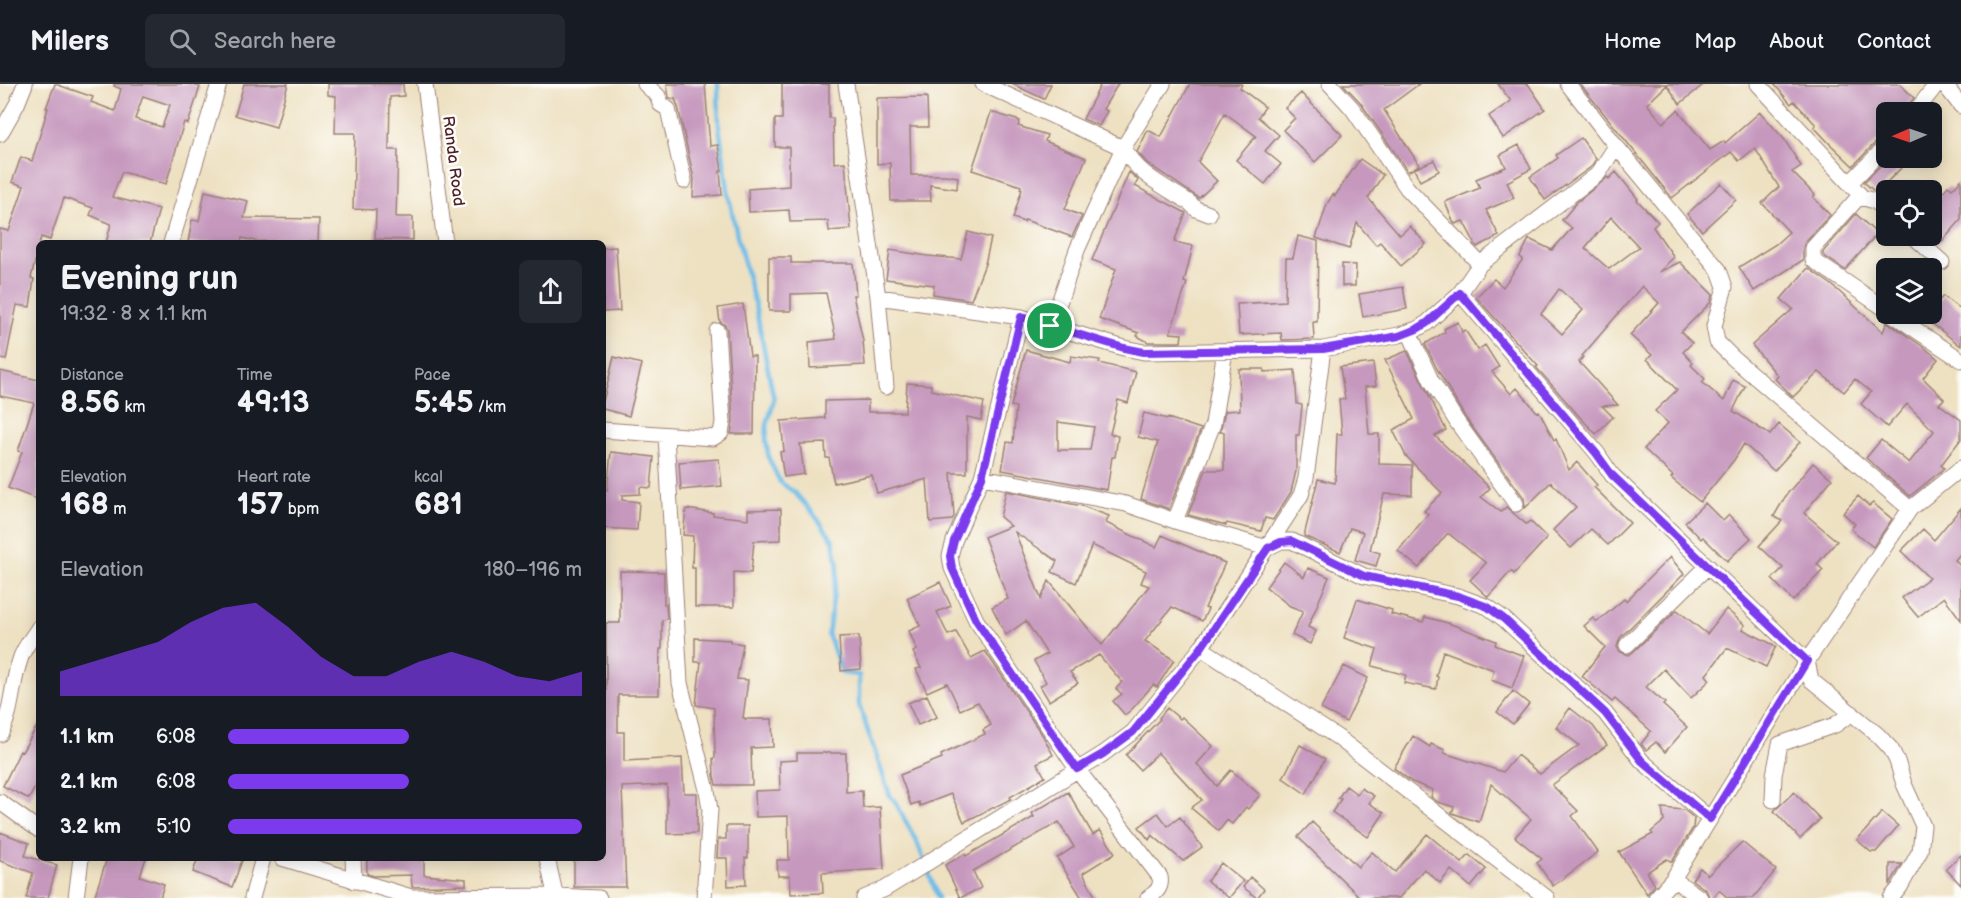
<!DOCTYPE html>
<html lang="en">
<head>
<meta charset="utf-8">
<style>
  :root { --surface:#171b24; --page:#242831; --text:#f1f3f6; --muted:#9ea1a6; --line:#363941; --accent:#7c3aed }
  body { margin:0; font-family:"Balsamiq Sans",sans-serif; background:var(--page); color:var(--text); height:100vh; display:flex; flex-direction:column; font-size:22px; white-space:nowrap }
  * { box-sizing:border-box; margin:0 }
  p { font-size:20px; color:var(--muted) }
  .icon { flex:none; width:33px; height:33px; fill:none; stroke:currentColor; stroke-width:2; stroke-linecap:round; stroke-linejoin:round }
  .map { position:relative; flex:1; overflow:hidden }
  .panel { position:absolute; left:36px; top:156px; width:570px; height:621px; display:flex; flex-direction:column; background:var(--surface); border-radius:9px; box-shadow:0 3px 15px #0003 }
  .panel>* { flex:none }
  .needle { width:39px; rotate:268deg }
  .buttons { position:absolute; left:1876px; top:18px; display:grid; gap:12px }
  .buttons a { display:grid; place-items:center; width:66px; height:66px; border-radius:9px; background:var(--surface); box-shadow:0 3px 15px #0003; font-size:30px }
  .pin { position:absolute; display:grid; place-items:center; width:51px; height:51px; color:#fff; margin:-26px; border:3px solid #fff; border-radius:50%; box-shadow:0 2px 6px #0007 }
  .round { display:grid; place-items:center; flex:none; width:63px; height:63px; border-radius:9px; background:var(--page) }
  .head { display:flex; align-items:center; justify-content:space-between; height:102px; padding:0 24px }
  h1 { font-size:33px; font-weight:700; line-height:45px }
  .stats { display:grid; grid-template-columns:repeat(3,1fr); gap:9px; height:102px; padding:6px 24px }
  .stats div { display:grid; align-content:center }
  .stats b { font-size:30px; font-weight:700 }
  .stats small { font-size:16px; font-weight:400 }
  .stats p { font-size:16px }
  .chart { height:168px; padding:12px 24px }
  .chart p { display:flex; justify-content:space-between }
  .chart svg { width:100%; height:108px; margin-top:6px; fill:var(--accent); opacity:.7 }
  ul { padding:0 24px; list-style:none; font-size:20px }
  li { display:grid; grid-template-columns:96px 72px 1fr; align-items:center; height:45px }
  li i { height:15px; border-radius:8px; background:var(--accent) }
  header { display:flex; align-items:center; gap:36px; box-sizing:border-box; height:84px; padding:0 30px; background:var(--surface); border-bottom:2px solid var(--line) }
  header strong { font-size:28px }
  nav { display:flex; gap:33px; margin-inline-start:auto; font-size:21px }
  .search { width:420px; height:54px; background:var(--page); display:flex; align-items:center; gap:15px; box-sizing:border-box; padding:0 21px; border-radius:9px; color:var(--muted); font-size:22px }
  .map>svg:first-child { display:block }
</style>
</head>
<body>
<header>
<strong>Milers</strong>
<div class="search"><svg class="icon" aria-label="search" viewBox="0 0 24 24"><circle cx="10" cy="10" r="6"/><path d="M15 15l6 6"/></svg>Search here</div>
<nav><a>Home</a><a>Map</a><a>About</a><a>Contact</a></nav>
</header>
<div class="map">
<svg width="1961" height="814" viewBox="0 0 1961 814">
  <rect width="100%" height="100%" fill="#fdfcf7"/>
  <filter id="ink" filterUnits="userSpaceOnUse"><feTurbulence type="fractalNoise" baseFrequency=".0167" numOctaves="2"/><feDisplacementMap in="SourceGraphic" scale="12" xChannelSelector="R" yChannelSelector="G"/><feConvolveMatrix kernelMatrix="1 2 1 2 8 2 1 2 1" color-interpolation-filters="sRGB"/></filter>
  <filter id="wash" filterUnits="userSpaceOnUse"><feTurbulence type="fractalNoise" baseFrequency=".008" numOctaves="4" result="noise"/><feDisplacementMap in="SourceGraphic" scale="24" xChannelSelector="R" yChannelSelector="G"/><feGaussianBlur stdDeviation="1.35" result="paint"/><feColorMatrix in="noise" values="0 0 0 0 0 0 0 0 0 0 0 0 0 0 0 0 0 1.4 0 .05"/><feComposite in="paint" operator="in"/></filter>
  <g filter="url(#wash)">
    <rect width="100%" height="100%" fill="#eee1c2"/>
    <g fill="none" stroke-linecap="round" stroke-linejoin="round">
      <path stroke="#6cbce7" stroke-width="4.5" d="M718,0L719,42L729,113L737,151L756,225L774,316L767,341L766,357L769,375L780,398L795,409L813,429L833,456L838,481L828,550L842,589L859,591V621L890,712L894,716L917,758L924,776
        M927,784L938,814"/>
    </g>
    <g id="blocks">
      <path fill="#c698be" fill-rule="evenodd" d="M55,0L93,13L91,18L115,27L121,5L114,2V0H190L200,3L188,40L184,38L166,100L122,88L112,113L159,125L150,159H106L111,140L90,131L93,124L64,114L50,156L41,153L31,194L34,195L30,223L17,221L6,276L0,275V145L9,147L24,102L12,98L21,73L32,77L48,24H46ZM143,12L170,21L162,43L135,35Z
        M244,0H288L276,43L235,31Z
        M328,0H403L404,12L390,13L389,66H398L396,133H413V156L375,155L376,126L353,125L355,49H335L336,12L328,11Z
        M667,0H705L710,62L718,61L722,87H720L722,111L693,113L694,95L678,23L675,15L669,14Z
        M782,0H829V34H833L834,79L845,78L851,145L829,147L828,137L790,138L789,126L749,128L748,105L789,102V63H775V35H782Z
        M1012,0H1051L1044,15Z
        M1101,0H1118L1103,25L1107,27L1099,42L1083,35Z
        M1190,0H1242L1240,4L1265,23L1258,33L1279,51L1265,67L1281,80L1265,100L1236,76L1256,52L1225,29L1198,78L1217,97L1199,114L1147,79L1137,68L1148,46L1161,53Z
        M1343,0H1419L1384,26L1419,81L1408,88L1360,18Z
        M1498,0H1528L1545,25L1503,54L1489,32L1511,17Z
        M1580,0H1704L1680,20L1667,1L1647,20L1663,39L1678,26L1710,66L1724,57L1725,59L1760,28L1784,55L1801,82L1792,88L1815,111L1813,113L1830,131L1805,158L1803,164V176L1754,207L1739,183L1776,160L1789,148L1762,119L1779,103L1755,64L1739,77L1731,68L1672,114Z
        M1774,0H1900L1914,14L1907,22L1905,28H1887V52L1880,54L1853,82L1830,60L1814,43L1816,41L1794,17L1791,20Z
        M1301,9L1342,51L1315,78L1283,46L1295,34L1285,24Z
        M927,13L928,43H910L911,91H945L958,93L957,105L930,101L931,117H891L890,79L877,80V14Z
        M991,28L1020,37L1018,42L1047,51L1045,57L1086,74L1065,125L1082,132L1072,153L1025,136L1024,138L1013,134L1022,105H1020L1021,102L972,86Z
        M1581,54L1596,75L1591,83L1545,116L1530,93L1558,74L1556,71Z
        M1519,61L1531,85L1507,98L1514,114L1486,126L1499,152L1477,163L1463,137L1455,140L1453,137L1445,118L1480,104L1476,95L1506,83L1500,71Z
        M1888,74H1911L1877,108L1873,106L1864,98Z
        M1360,75L1383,91L1368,114L1400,151L1410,142L1426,160L1401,182L1380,158L1376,161L1357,139L1349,165L1316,154L1327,120L1333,110L1335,112Z
        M1434,76L1439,87L1420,97L1414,85Z
        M1129,88L1138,96L1135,102L1186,129L1174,158L1193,162L1184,198L1187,199L1170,249L1182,250L1181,258H1148L1137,252L1139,249L1099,235L1116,185L1092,176Z
        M1616,88L1638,115L1637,116L1658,138L1653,143L1674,173L1659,188L1680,178L1713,211L1710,219L1681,248L1692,259L1683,268L1693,279L1691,281L1705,295L1702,298L1724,317L1733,296L1745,302L1733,327L1770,351L1779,340L1800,358L1774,387L1744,360L1734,376L1700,418L1671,394L1673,392L1644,365L1668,339L1655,327L1677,306L1647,275L1652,271L1630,251L1659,219L1642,202L1582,272L1583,273L1579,278L1618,321L1602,322L1613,333L1596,350L1578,331L1536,283L1538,282L1476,213L1494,195L1503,203L1523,175L1520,173L1529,155L1552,166L1572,144L1562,136L1577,118L1608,93L1609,95ZM1611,133L1639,163L1609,185L1585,164ZM1559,205L1583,226L1562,250L1541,230Z
        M1961,96V136L1939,161L1932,155V120L1948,102L1952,105Z
        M1721,99L1736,116L1702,147L1687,130Z
        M205,107L248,117L244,134L319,135L318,158L255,157L242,154L241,159H188L192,136L199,137Z
        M1856,130L1877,150L1845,186L1823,171V168Z
        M968,148L991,154L985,180L971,216L933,210L934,201L886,195L890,166L928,172L961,175Z
        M1298,152L1318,157L1317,238H1313L1314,255L1282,256L1281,249L1239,251L1237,220L1285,217L1286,174H1293Z
        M616,163L620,227L603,228V164Z
        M769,173H791V179H853L856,211H853L863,257L865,281L810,284L809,258L836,255L826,209L791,210V227H769Z
        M1342,180L1356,181L1355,202H1342Z
        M1808,184L1832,201L1883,248L1887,238L1925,264L1938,275L1923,294L1944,315L1939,320L1961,336V355L1941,381L1944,384L1941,387L1910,412L1866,374L1881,356L1909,379L1934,347L1907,320L1887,343L1861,320L1871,308L1855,295L1844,308L1819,288L1793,313L1775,295L1778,292L1752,261L1793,225L1781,215Z
        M1403,203L1407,225L1363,233L1359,210Z
        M1943,212L1961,226V262L1925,234L1929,230H1932V225Z
        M743,220L750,272H755L754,350H731L733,337L727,246L725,241L720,238L718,224Z
        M1458,238L1462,248L1465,246L1478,266L1485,261L1499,283L1492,288L1511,310L1517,304L1537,328L1539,327L1554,356L1556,355L1569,386L1577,378L1597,401L1594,403L1630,439L1608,461L1591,445L1571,464L1553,446L1576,423L1551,398L1525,424L1524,414L1465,333L1437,285L1425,260L1445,248L1444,245Z
        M1026,266L1070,278L1071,272L1100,276L1099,279L1136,288L1128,319L1118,316L1110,350L1118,352L1115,373H1112L1107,406L1002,386L1007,358L1013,359L1016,323L1011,322ZM1058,338L1094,343L1090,366H1058Z
        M1407,267L1446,346L1435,352L1490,404L1481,413L1501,428L1506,423L1526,440L1530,437L1547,454L1514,490L1511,487L1488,513L1470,496L1486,479L1449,450H1447L1419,484L1398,467L1428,430L1424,427L1442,409L1406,372L1393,346L1414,335L1385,276Z
        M614,273L642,280L629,332L603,325V318Z
        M1373,279L1376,302L1365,303L1369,350H1379V380L1412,381V411L1384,410L1370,466L1380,469L1376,482L1355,476L1363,448L1350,444L1340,468L1304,452L1318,395L1335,399L1337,350H1342L1339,315H1345L1340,283Z
        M1239,285H1264V288L1295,286L1297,320L1302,321L1299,351H1296V387L1291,408L1273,436L1265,434L1261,447L1227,439L1226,441L1188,431L1206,386H1224V348H1220L1225,327L1240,326Z
        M0,287L39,296V416L8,404L22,368L18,367L34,319L0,312Z
        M907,299L931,301V306L984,318L981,336L967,333V389H951L954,432L952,436L930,438L927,395L877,409L872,391L834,399L829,374H826L825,359L800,360L804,390L784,393L780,368L784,367L781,337L825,334V317L868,316V328H905Z
        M1144,329L1168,335V334L1201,345L1169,425L1141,415L1158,358L1138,353Z
        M611,368L654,373L651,404L640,403V410L622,411V416L639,418L637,446L603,444V406H607Z
        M719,375L722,402L681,406L679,378Z
        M1813,379L1832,395L1804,429L1837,457L1817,480L1823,486L1793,517L1772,495L1783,484L1759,462L1782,437L1774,432L1787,410Z
        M1006,407L1082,422L1109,432L1106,439L1156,463L1162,451L1225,479L1205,524L1208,525L1202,537L1172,523L1145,557L1174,576L1157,603L1153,601L1133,624L1125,631L1113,617L1122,610L1116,605L1122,598L1099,571L1070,588L1078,599L1049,617L1040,602L1046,598L1034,577L1047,570L1026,537L1006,551L992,523L1008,515L984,453L1011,442L1000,433ZM1015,448L1057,477L1052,488L1076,499L1092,461L1146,487L1141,499L1149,502L1102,561L1049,497L1041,515Z
        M1858,412L1869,422L1873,419L1892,435L1873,463L1851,445L1855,440L1843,429Z
        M1705,419L1723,437L1729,431L1751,454L1727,477L1703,453L1701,455L1685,438Z
        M1961,424V469L1955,476L1961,483V536L1944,513L1918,533L1902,514L1929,494L1901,467L1923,445L1934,456Z
        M686,425L713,429V431L748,435V426L781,425V456L754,457L751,489L734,488V523H695V484H692L693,452L683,451Z
        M1670,473L1684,490L1620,554L1617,563L1620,568L1629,571L1633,568L1677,526L1707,550L1726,525L1745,541L1742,545L1776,562L1766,583L1727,564L1706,591L1710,596L1691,614L1664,585L1646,603L1665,619L1663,621L1687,643L1665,668L1656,658L1646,666L1641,660L1651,647L1615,615L1612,618L1582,592L1605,563L1584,542L1593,534L1597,538L1624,515L1626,517Z
        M1284,478L1304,493L1308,484L1329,493L1308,543L1316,547L1310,560L1292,551L1303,527L1290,522L1266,503Z
        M620,487L664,488V520H666L667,535L662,536V565H660L659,611H618V648H624V677L682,674L684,709H697V749L667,750V701L622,703L626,803H574V774H603V614H606V539H620Z
        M940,498L951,522L937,528L948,551L956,548L971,574L985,567L1043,652L1053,671L1037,679L1045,693L1010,713L1011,715L964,738L951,710L920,722L919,718L911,721L900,691L942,674L941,671L985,650L983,646L991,641L978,618L960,626L947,599L927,608L916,585L921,584L913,568L917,566L909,547L920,542L907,514Z
        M1357,515L1392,526L1391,530L1423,538L1425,533L1448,539L1496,557L1495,561L1524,572L1512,604L1491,596L1494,586L1443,567L1436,592L1438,593L1436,605L1404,599L1406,591L1372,582L1377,565L1344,554Z
        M859,552L861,585L841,587L839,553Z
        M695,554L730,556V558L743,560L737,595L748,596L743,634H745V635H772L773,663L751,664L752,701H716L714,692L713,674H715L714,624L696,621L701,578H695Z
        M1344,582L1368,594L1346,638L1321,625Z
        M1513,607L1529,620L1513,640L1497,628Z
        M927,611L937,633L918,641L908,619Z
        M1167,624L1180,635L1182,633L1213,662L1197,680L1217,702L1231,686L1260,711L1248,725L1246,723L1232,740L1227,736L1219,747L1191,724L1202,716L1158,669L1140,686L1126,671L1160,635L1159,634Z
        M1570,624L1593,642L1607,661L1552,701L1578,727L1572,732L1598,768L1553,802L1537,779L1542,775L1515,753L1531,735L1491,700L1479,738L1452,729L1454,723L1438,718L1431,713L1433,706L1412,698L1394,684L1413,652L1430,663L1431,660L1445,666L1444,669L1503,688L1517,671L1540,690L1579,661L1556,643Z
        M39,639V695L29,715L3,702L20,667L22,668Z
        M1300,661L1325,675L1306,710L1283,694Z
        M797,669H846V708L862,707L863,724L880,723L884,785L822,789L823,809L791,810L790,792H778L777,776H789L788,732L756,733L755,707L780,706L779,677L797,676Z
        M1346,702L1357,710L1361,704L1374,712L1369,719L1384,729L1368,753L1332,728L1341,715L1338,714Z
        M1068,708L1093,751L1100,746L1115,769L1083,789L1096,814H1082L1057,774L1074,763L1059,738L973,787L981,804L960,814L945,781L965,770L966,772L1034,733L1032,729Z
        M1794,708L1820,735L1800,755L1774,727Z
        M1662,724L1684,726L1694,734L1693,744L1672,778L1667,775L1647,788L1655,801L1647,810L1619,768L1653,750L1651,748L1664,737Z
        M1882,728L1898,742L1876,768H1871L1857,756Z
        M1158,729L1168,742L1180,733L1202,763L1183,777L1152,751L1149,756L1139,743Z
        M1312,738L1358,783L1372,768L1395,788L1427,750L1462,779L1469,771L1486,785L1471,803L1451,786L1440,799L1424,785L1399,814H1361L1298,753Z
        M726,742H748V774H745L746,801L728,802L727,774H717L718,755H726Z
        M0,748L29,759L25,772L57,781L48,814H26L33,789L0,777Z
        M1742,758L1776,786L1753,814H1728L1719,806L1713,814H1710L1706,806L1692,796L1700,784L1708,791Z
        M1961,771V801L1946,785Z
        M107,774H146L140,792L164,800L160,814H94Z
        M198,774H243L232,803L193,788Z
        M367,774H424V791L466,795V801L412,803L411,791L374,792L367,790Z
        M1221,779L1243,797L1229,814L1207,797Z
        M1890,780H1902L1890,800Z
        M1250,793L1264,805L1257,814L1243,803Z"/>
    </g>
  </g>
  <g filter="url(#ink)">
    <use href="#blocks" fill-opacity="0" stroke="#9c8076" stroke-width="1.5"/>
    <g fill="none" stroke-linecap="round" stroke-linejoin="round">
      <defs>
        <path id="minor" d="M425,0L445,159
          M645,0L658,12L660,20L668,25L684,97
          M846,0L878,213L886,303
          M983,0L1123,64C1139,92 1164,102 1190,119L1196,125L1209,130
          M1330,0L1352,24L1407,104L1480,180
          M1568,0L1616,62L1719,186L1725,203L1714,242L1717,258L1733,274L1910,425
          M1758,0L1862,113L1857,115L1813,164V176L1887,226
          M1944,0L1961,22
          M1915,28L1937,0
          M0,50L17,20L25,0
          M1850,99L1887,61
          M1862,113L1876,118L1887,128
          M1913,152L1942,178
          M171,159L219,0
          M1460,209L1597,369L1612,391L1807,577L1811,596L1878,651L1891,665L1897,677L1904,700L1923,742L1920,767L1900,803L1891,814
          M878,213L1021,233L1124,264L1144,268L1323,265L1399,251L1417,245L1427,239L1460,209L1480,180L1598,90L1616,62
          M1892,230L1961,276
          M1021,233L982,393L954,457L950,472L952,484L976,536L1077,685L1160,793C1162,803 1157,808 1148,814
          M1051,242L1077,166L1123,64L1163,0
          M1409,248L1431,296L1457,338L1516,420
          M603,346L713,354L721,349L723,338L717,247
          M666,351L680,599L707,706L710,726L704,814
          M982,393L1126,420L1175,437L1267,464L1281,457H1292L1364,492L1458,512L1488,523L1504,535L1605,629L1642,677L1710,735
          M1175,437L1213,340L1225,267
          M1627,561L1708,482
          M1201,564L1337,653L1547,814
          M0,650C13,627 11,601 20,576C23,564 33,553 39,543
          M1773,716L1774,691L1780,660L1835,641L1852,629
          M0,718L39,746
          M282,774L411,813L556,812L599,814
          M353,774L354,797
          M547,774L556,814
          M1673,795L1700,814
          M76,814L81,774
          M252,814L263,774
          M864,814L885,805L1103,670L1133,648L1201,564L1301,411L1306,394L1323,265
          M1656,814L1673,795L1807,577L1910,425L1961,384"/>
      </defs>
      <use href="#minor" stroke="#9c8076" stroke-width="17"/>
      <use href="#minor" stroke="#fff" stroke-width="15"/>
    </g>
  </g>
  <g fill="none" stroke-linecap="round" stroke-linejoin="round" filter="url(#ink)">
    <defs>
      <path id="route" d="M1460,209L1596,369L1612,391L1807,577L1710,735L1642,677L1605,629L1504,535L1488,523L1458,512L1364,492L1292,457L1281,458L1268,464L1201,564L1133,648L1103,670L1077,685L976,536L952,484L950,472L954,457L982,393L1021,233L1124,264L1144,268L1323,265L1399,252L1417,245L1427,239Z"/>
    </defs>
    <use href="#route" stroke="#fff" stroke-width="12"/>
    <use href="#route" stroke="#7c3aed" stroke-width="8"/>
  </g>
  <g text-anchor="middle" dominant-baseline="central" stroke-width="5" stroke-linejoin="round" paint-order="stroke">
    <g font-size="16" fill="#4a1f2b" stroke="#fdfcf7">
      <text transform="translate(453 77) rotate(83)">Randa Road</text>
    </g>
  </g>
</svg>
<div class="buttons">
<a><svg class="needle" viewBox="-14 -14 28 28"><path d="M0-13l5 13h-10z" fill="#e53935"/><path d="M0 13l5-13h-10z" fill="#9ea1a6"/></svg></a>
<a><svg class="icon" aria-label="locate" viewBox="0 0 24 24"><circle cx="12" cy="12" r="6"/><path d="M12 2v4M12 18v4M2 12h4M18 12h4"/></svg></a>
<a><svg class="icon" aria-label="layers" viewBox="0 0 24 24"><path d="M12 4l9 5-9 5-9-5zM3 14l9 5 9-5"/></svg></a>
</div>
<div class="pin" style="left:1050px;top:242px;background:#1e9e55"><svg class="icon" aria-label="arrive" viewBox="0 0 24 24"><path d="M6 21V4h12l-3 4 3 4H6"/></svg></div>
<section class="panel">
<div class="head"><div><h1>Evening run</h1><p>19:32 · 8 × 1.1 km</p></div><a class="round"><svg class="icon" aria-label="share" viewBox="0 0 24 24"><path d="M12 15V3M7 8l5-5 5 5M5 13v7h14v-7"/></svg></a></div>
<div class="stats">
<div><p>Distance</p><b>8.56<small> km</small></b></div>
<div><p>Time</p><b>49:13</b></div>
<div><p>Pace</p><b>5:45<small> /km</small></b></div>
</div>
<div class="stats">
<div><p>Elevation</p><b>168<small> m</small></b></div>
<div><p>Heart rate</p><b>157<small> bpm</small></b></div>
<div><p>kcal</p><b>681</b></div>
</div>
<div class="chart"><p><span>Elevation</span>180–196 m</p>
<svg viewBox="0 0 160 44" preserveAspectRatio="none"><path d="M0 44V34L10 30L20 26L30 22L40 14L50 8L60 6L70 16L80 28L90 36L100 36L110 30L120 26L130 30L140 36L150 38L160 34V44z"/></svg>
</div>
<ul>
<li><b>1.1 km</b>6:08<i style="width:51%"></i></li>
<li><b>2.1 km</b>6:08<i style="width:51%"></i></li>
<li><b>3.2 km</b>5:10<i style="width:100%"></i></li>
</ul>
</section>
</div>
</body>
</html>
